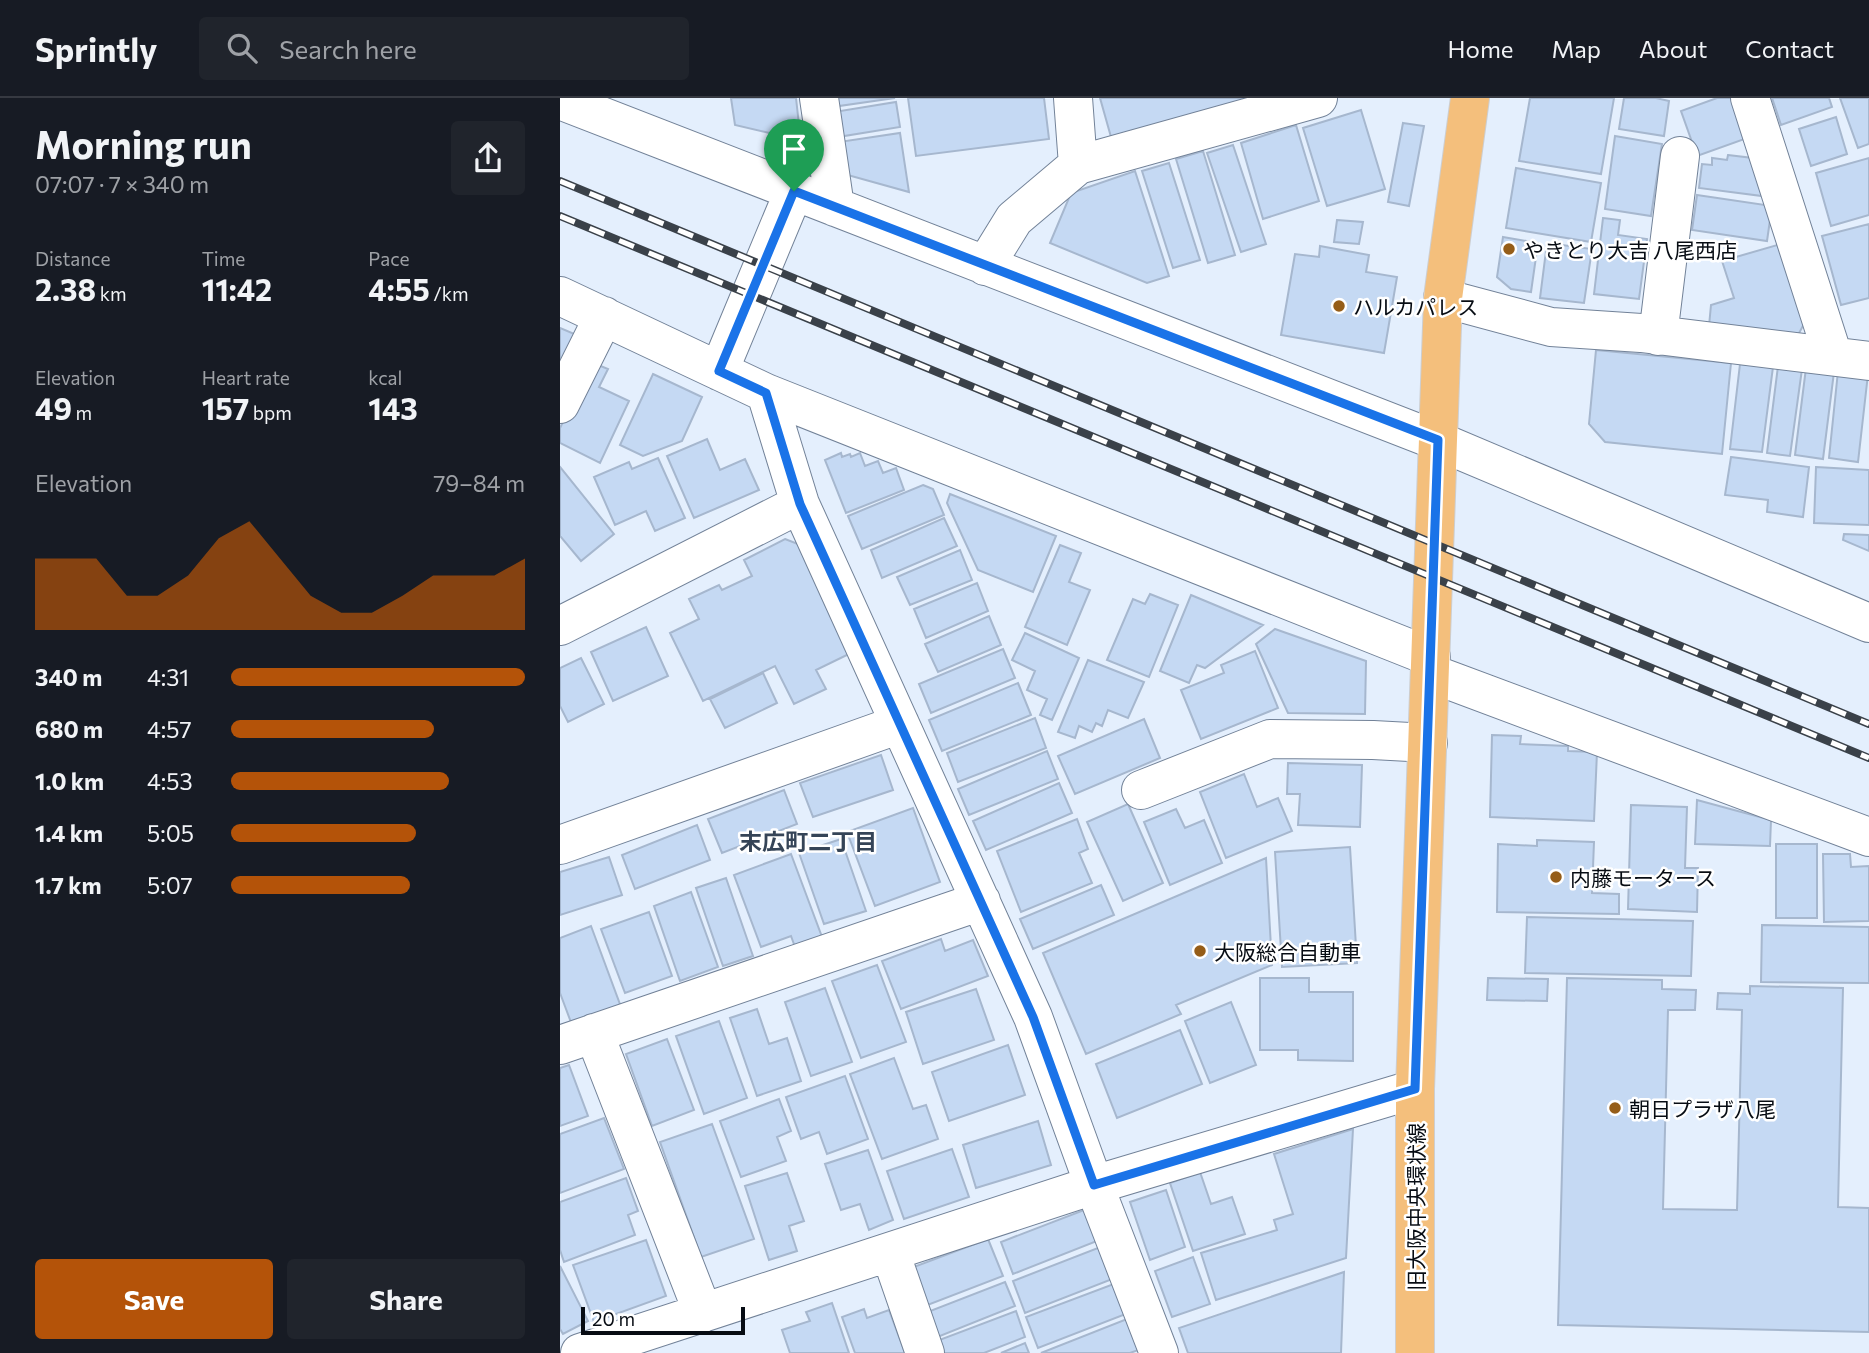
<!DOCTYPE html>
<html lang="en">
<head>
<meta charset="utf-8">
<style>
  :root { --surface:#171b24; --page:#20242c; --text:#f1f3f6; --muted:#9ea1a6; --line:#363941; --accent:#b45309 }
  body { margin:0; font-family:Commissioner,"Noto Sans JP",sans-serif; background:var(--page); color:var(--text); height:100vh; display:flex; flex-direction:column; font-size:26px; white-space:nowrap }
  * { box-sizing:border-box; margin:0 }
  p { font-size:23px; color:var(--muted) }
  .icon { flex:none; width:38px; height:38px; fill:none; stroke:currentColor; stroke-width:2; stroke-linecap:round; stroke-linejoin:round }
  .map { position:relative; flex:1; overflow:hidden }
  .drawer { display:flex; flex-direction:column; background:var(--surface); width:560px }
  .drawer>* { flex:none }
  .scale { position:absolute; left:21px; bottom:18px; width:164px; box-sizing:border-box; padding-left:7px; border:4px solid #070c13; border-top:0; font-size:19px; line-height:24px; white-space:nowrap; color:#070c13; -webkit-text-stroke:5px #fff; paint-order:stroke }
  .pin { position:absolute; display:grid; place-items:center; width:60px; height:60px; color:#fff; margin:-72px -30px; border-radius:50% 50% 50% 0; rotate:-45deg; box-shadow:0 0 7px #0007 }
  .pin .icon { rotate:45deg }
  .round { display:grid; place-items:center; flex:none; width:74px; height:74px; border-radius:7px; background:var(--page) }
  .summary { display:flex; align-items:center; justify-content:space-between; height:119px; padding:0 35px }
  h1 { font-size:38px; font-weight:700; line-height:52px }
  .stats { display:grid; grid-template-columns:repeat(3,1fr); gap:10px; height:119px; padding:7px 35px }
  .stats div { display:grid; align-content:center }
  .stats b { font-size:30px; font-weight:700 }
  .stats small { font-size:19px; font-weight:400 }
  .stats p { font-size:19px }
  .chart { height:196px; padding:14px 35px }
  .chart p { display:flex; justify-content:space-between }
  .chart svg { width:100%; height:126px; margin-top:7px; fill:var(--accent); opacity:.7 }
  .button { display:flex; gap:14px; margin-top:auto; padding:14px 35px }
  .button a { flex:1; height:80px; border-radius:7px; background:var(--accent); color:#fff; font-size:28px; font-weight:700; line-height:80px; text-align:center }
  .button a+a { background:var(--page); color:var(--text) }
  ul { padding:0 35px; list-style:none; font-size:23px }
  li { display:grid; grid-template-columns:112px 84px 1fr; align-items:center; height:52px }
  li i { height:18px; border-radius:9px; background:var(--accent) }
  header { display:flex; align-items:center; gap:42px; box-sizing:border-box; height:98px; padding:0 35px; background:var(--surface); border-bottom:2px solid var(--line) }
  header strong { font-size:33px }
  nav { display:flex; gap:38px; margin-inline-start:auto; font-size:24px }
  .search { width:490px; height:63px; background:var(--page); display:flex; align-items:center; gap:18px; box-sizing:border-box; padding:0 24px; border-radius:7px; color:var(--muted); font-size:26px }
  main { display:flex; flex:1; min-height:0 }
  .map>svg:first-child { display:block }
</style>
</head>
<body>
<header>
<strong>Sprintly</strong>
<div class="search"><svg class="icon" aria-label="search" viewBox="0 0 24 24"><circle cx="10" cy="10" r="6"/><path d="M15 15l6 6"/></svg>Search here</div>
<nav><a>Home</a><a>Map</a><a>About</a><a>Contact</a></nav>
</header>
<main>
<section class="drawer">
<div class="summary"><div><h1>Morning run</h1><p>07:07 · 7 × 340 m</p></div><a class="round"><svg class="icon" aria-label="share" viewBox="0 0 24 24"><path d="M12 15V3M7 8l5-5 5 5M5 13v7h14v-7"/></svg></a></div>
<div class="stats">
<div><p>Distance</p><b>2.38<small> km</small></b></div>
<div><p>Time</p><b>11:42</b></div>
<div><p>Pace</p><b>4:55<small> /km</small></b></div>
</div>
<div class="stats">
<div><p>Elevation</p><b>49<small> m</small></b></div>
<div><p>Heart rate</p><b>157<small> bpm</small></b></div>
<div><p>kcal</p><b>143</b></div>
</div>
<div class="chart"><p><span>Elevation</span>79–84 m</p>
<svg viewBox="0 0 160 44" preserveAspectRatio="none"><path d="M0 44V19L10 19L20 19L30 32L40 32L50 25L60 12L70 6L80 19L90 32L100 38L110 38L120 32L130 25L140 25L150 25L160 19V44z"/></svg>
</div>
<ul>
<li><b>340 m</b>4:31<i style="width:100%"></i></li>
<li><b>680 m</b>4:57<i style="width:69%"></i></li>
<li><b>1.0 km</b>4:53<i style="width:74%"></i></li>
<li><b>1.4 km</b>5:05<i style="width:63%"></i></li>
<li><b>1.7 km</b>5:07<i style="width:61%"></i></li>
</ul>
<div class="button"><a>Save</a><a>Share</a></div>
</section>
<div class="map">
<svg width="1309" height="1255" viewBox="0 0 1309 1255">
  <rect width="100%" height="100%" fill="#e4effd"/>
  <path fill="#c5d9f3" stroke="#a6b7ce" stroke-width="2" d="M171,0H236L240,36L222,38L175,27Z
    M271,0H335L272,9Z
    M348,0H484L489,41L356,58Z
    M540,0H698L551,39Z
    M970,0H1054L1041,76L959,63Z
    M1064,0H1096L1109,3L1104,38L1059,31Z
    M1157,0H1179L1193,38L1137,58L1121,13Z
    M1212,0H1269L1272,9L1221,27Z
    M1280,0H1309V46L1298,50Z
    M336,4L340,29L278,39L274,14Z
    M801,12L825,91L767,108L743,30Z
    M1276,19L1287,56L1251,68L1239,31Z
    M843,25L864,28L849,108L828,104Z
    M736,27L759,103L703,121L681,45Z
    M340,35L349,94L284,76L279,44Z
    M1055,38L1102,46L1091,118L1045,111Z
    M673,47L706,146L681,154L647,55Z
    M643,53L675,157L648,165L616,61Z
    M1168,57L1201,61L1202,98L1139,90L1142,66L1152,67V60L1167,62Z
    M1309,60V117L1271,128L1256,75Z
    M609,65L640,162L613,170L582,73Z
    M956,70L1041,85L1031,144L946,130Z
    M575,73L609,178L587,185L490,145L511,95Z
    M1137,97L1212,108L1207,143L1132,132Z
    M1043,120L1060,122L1058,137L1087,141L1079,201L1034,196Z
    M777,122L803,124L799,146L774,144Z
    M1309,126V200L1281,207L1262,138Z
    M943,139L978,145L971,194L951,191L937,179Z
    M987,145L1032,151L1024,205L980,200Z
    M1221,146L1244,226L1238,237L1149,228L1151,207L1174,200L1162,163Z
    M760,148L809,157L806,174L837,179L824,255L721,237L735,156L759,159Z
    M0,230L19,238L0,276Z
    M1036,252L1171,265L1162,356L1045,344L1029,326Z
    M31,264L48,271L39,289L69,303L40,365L0,345V330Z
    M1180,266L1213,269L1202,354L1170,351Z
    M1218,268L1242,271L1230,358L1207,355Z
    M1246,270L1274,274L1263,361L1235,357Z
    M1278,273L1308,276L1298,364L1269,360Z
    M93,276L142,299L122,343L83,358L60,347Z
    M147,341L160,372L185,361L199,392L134,420L107,358Z
    M281,355L282,359L290,356L291,359L300,355L305,368L318,363L323,375L336,370L344,392L286,415L265,362Z
    M1171,359L1249,369L1243,419L1207,414L1208,402L1165,397Z
    M98,360L125,420L95,433L86,413L55,427L34,379L69,364L72,371Z
    M0,369L54,436L21,463L0,438Z
    M1256,369L1309,372V427L1254,425Z
    M363,387L373,391L384,417L302,451L288,418Z
    M390,396L496,438L473,494L418,472L387,405Z
    M384,420L397,448L322,480L311,452Z
    M1284,436L1309,437V453L1283,442Z
    M225,441L238,446L291,555L256,572L266,591L234,606L215,568L143,603L110,535L139,521L129,501L159,487L162,492L192,478L184,462Z
    M500,447L521,455L509,484L530,492L507,547L465,529Z
    M400,452L412,482L350,507L337,479Z
    M417,485L428,513L366,540L354,511Z
    M590,496L618,507L589,579L547,562L573,501L585,506Z
    M631,497L703,527L645,570L637,567L629,585L600,573Z
    M429,518L441,547L378,574L365,546Z
    M86,529L108,578L53,603L31,554Z
    M715,531L806,563L805,616L728,615L696,546Z
    M465,535L519,560L492,622L480,617L487,601L467,592L475,573L452,562Z
    M443,551L455,580L371,615L359,586Z
    M695,553L718,610L641,641L621,592L664,575L661,567Z
    M21,560L44,606L8,624L0,608V570Z
    M528,562L584,584L568,620L548,612L542,628L536,625L532,634L519,628L515,640L498,634Z
    M203,575L217,605L165,630L150,601Z
    M458,585L471,617L382,653L369,622Z
    M475,620L486,650L398,684L387,655Z
    M584,621L600,660L515,696L498,658Z
    M932,637L961,638L960,646L1008,648V653L1037,654L1034,723L930,719Z
    M487,653L498,681L409,717L398,691Z
    M321,657L333,692L253,719L240,685Z
    M728,665L802,667L800,729L738,727L740,696H727Z
    M684,676L697,709L718,700L732,733L666,760L640,694Z
    M499,685L512,715L426,752L413,723Z
    M224,692L237,726L162,755L148,721Z
    M1137,702L1211,722L1210,748L1135,746Z
    M568,706L603,785L563,803L527,724Z
    M1071,707L1127,709L1125,770H1138L1137,814L1068,811Z
    M353,710L380,784L315,808L287,734Z
    M616,711L625,730L644,722L662,765L610,787L584,724Z
    M517,721L528,751L519,755L532,785L461,814L437,753Z
    M137,727L150,762L75,791L62,757Z
    M281,741L306,813L264,826L239,755Z
    M977,742L1034,744L1032,795L1059,796V816L937,814L938,746L977,748Z
    M1216,746H1257V820H1216Z
    M790,749L797,865L722,869L715,754Z
    M231,756L262,839L235,849L231,838L201,849L174,777Z
    M1263,756H1290L1291,769L1309,768V823L1264,824Z
    M49,759L62,797L0,817V774Z
    M706,760L712,867L616,907L621,916L526,956L483,855Z
    M166,780L193,858L163,868L136,790Z
    M541,787L554,817L473,851L460,821Z
    M131,794L158,869L120,883L94,808Z
    M89,814L112,878L65,895L41,831Z
    M967,819L1133,823L1131,878L965,875Z
    M1202,827L1309,829V885L1201,884Z
    M31,828L61,909L12,927L0,895V840Z
    M381,841L385,853L413,842L428,878L341,911L322,863Z
    M317,867L346,944L301,960L272,883Z
    M700,880H749V894H793V963L738,962V952H700Z
    M928,880L988,881L987,903L927,902Z
    M1007,880L1102,882V891L1136,892L1135,912H1108L1103,1111L1177,1112L1182,912L1157,911L1158,895L1190,896V888L1283,890L1278,1109L1309,1110V1234L998,1227Z
    M265,890L292,964L251,978L225,904Z
    M416,891L434,942L363,966L346,914Z
    M671,904L696,967L650,985L625,923Z
    M197,911L209,946L227,940L241,983L197,998L170,920Z
    M159,923L187,1000L144,1016L116,938Z
    M620,932L642,986L557,1020L536,966Z
    M107,941L134,1012L92,1028L66,956Z
    M448,947L465,997L389,1023L372,974Z
    M334,960L353,1011L366,1007L378,1041L322,1061L290,976Z
    M9,967L28,1018L0,1028V970Z
    M285,978L308,1041L267,1056L259,1034L241,1041L226,999Z
    M219,1001L231,1033L217,1039L226,1063L181,1079L160,1023Z
    M44,1020L64,1071L0,1095V1036Z
    M478,1023L491,1067L416,1090L403,1047Z
    M152,1026L194,1141L141,1159L100,1044Z
    M793,1031L786,1160L656,1202L641,1155L717,1132L714,1122L733,1116L714,1056Z
    M392,1051L409,1099L344,1121L327,1073Z
    M308,1052L333,1122L309,1132L300,1106L281,1112L265,1066Z
    M640,1074L651,1106L672,1099L685,1136L633,1153L610,1085Z
    M227,1075L244,1123L229,1128L237,1153L209,1162L185,1088Z
    M66,1080L78,1113L68,1117L75,1137L4,1164L0,1152V1104Z
    M606,1092L625,1149L590,1162L570,1104Z
    M524,1112L537,1143L453,1176L441,1144Z
    M428,1141L443,1178L365,1208L351,1170Z
    M86,1142L106,1198L34,1224L13,1167Z
    M543,1148L555,1180L465,1215L453,1183Z
    M633,1159L650,1206L612,1219L595,1173Z
    M0,1168L28,1223L3,1236L0,1231Z
    M784,1174L781,1255H628L619,1230Z
    M445,1184L455,1208L375,1240L365,1215Z
    M559,1184L571,1214L478,1250L466,1219Z
    M272,1205L289,1255H230L222,1232L250,1223L246,1214Z
    M304,1211L307,1220L329,1212L345,1255H295L282,1219Z
    M456,1213L465,1239L424,1255H378L374,1244Z
    M572,1219L584,1250L570,1255H481Z
    M465,1245L469,1255H441Z"/>
  <g fill="none" stroke-linecap="round" stroke-linejoin="round">
    <defs>
      <path id="minor" d="M259,0L275,109
        M1190,0L1273,258
        M0,2L878,343L1309,525
        M518,67L758,0
        M425,168L454,121L518,67L513,0
        M0,198L206,295L871,559
        M883,200L991,229L1081,235L1309,263
        M1098,238L1120,58
        M159,273L234,93
        M206,295L240,406
        M0,306L44,218
        M0,528L240,406L473,919L534,1087L599,1255
        M870,575L1309,739
        M581,692L710,641L813,642L868,645
        M0,747L340,626
        M34,935L143,1215
        M0,947L421,803
        M330,1154L365,1255
        M20,1255L534,1087L855,991"/>
      <path id="major" d="M855,1255V991L883,200L910,0"/>
    </defs>
    <use href="#minor" stroke="#728298" stroke-width="40"/>
    <use href="#major" stroke="#cdced0" stroke-width="40"/>
    <use href="#minor" stroke="#fff" stroke-width="38"/>
    <use href="#major" stroke="#f4bf7c" stroke-width="38"/>
    <defs>
      <path id="rail" d="M0,83L1309,626
        M0,118L1309,660"/>
    </defs>
    <use href="#rail" stroke="#3a4149" stroke-width="8"/>
    <use href="#rail" stroke="#fff" stroke-width="5" stroke-dasharray="16" stroke-linecap="butt"/>
  </g>
  <g fill="none" stroke-linecap="round" stroke-linejoin="round">
    <defs>
      <path id="route" d="M234,93L878,342L855,991L534,1087L473,919L240,406L206,295L159,273Z"/>
    </defs>
    <use href="#route" stroke="#fff" stroke-width="14"/>
    <use href="#route" stroke="#1a73e8" stroke-width="9"/>
  </g>
  <g fill="#955d18" stroke="#fff" stroke-width="2.5">
    <circle cx="949" cy="151" r="7"/>
    <circle cx="779" cy="208" r="7"/>
    <circle cx="996" cy="779" r="7"/>
    <circle cx="640" cy="853" r="7"/>
    <circle cx="1055" cy="1010" r="7"/>
  </g>
  <g text-anchor="middle" dominant-baseline="central" stroke-width="5" stroke-linejoin="round" paint-order="stroke">
    <g font-size="21" fill="#070c13" stroke="#fff" text-anchor="start">
      <text x="963" y="151">やきとり大吉 八尾西店</text>
      <text x="793" y="208">ハルカパレス</text>
      <text x="1010" y="779">内藤モータース</text>
      <text x="654" y="853">大阪総合自動車</text>
      <text x="1069" y="1010">朝日プラザ八尾</text>
    </g>
    <g font-size="21" fill="#070c13" stroke="#fff">
      <text transform="translate(855 1109) rotate(-90)">旧大阪中央環状線</text>
    </g>
    <g font-size="23" font-weight="bold" fill="#354457" stroke="#fff">
      <text x="248" y="743">末広町二丁目</text>
    </g>
  </g>
</svg>
<div class="scale">20 m</div>
<div class="pin" style="left:234px;top:93px;background:#1e9e55"><svg class="icon" aria-label="arrive" viewBox="0 0 24 24"><path d="M6 21V4h12l-3 4 3 4H6"/></svg></div>
</div>
</main>
</body>
</html>
